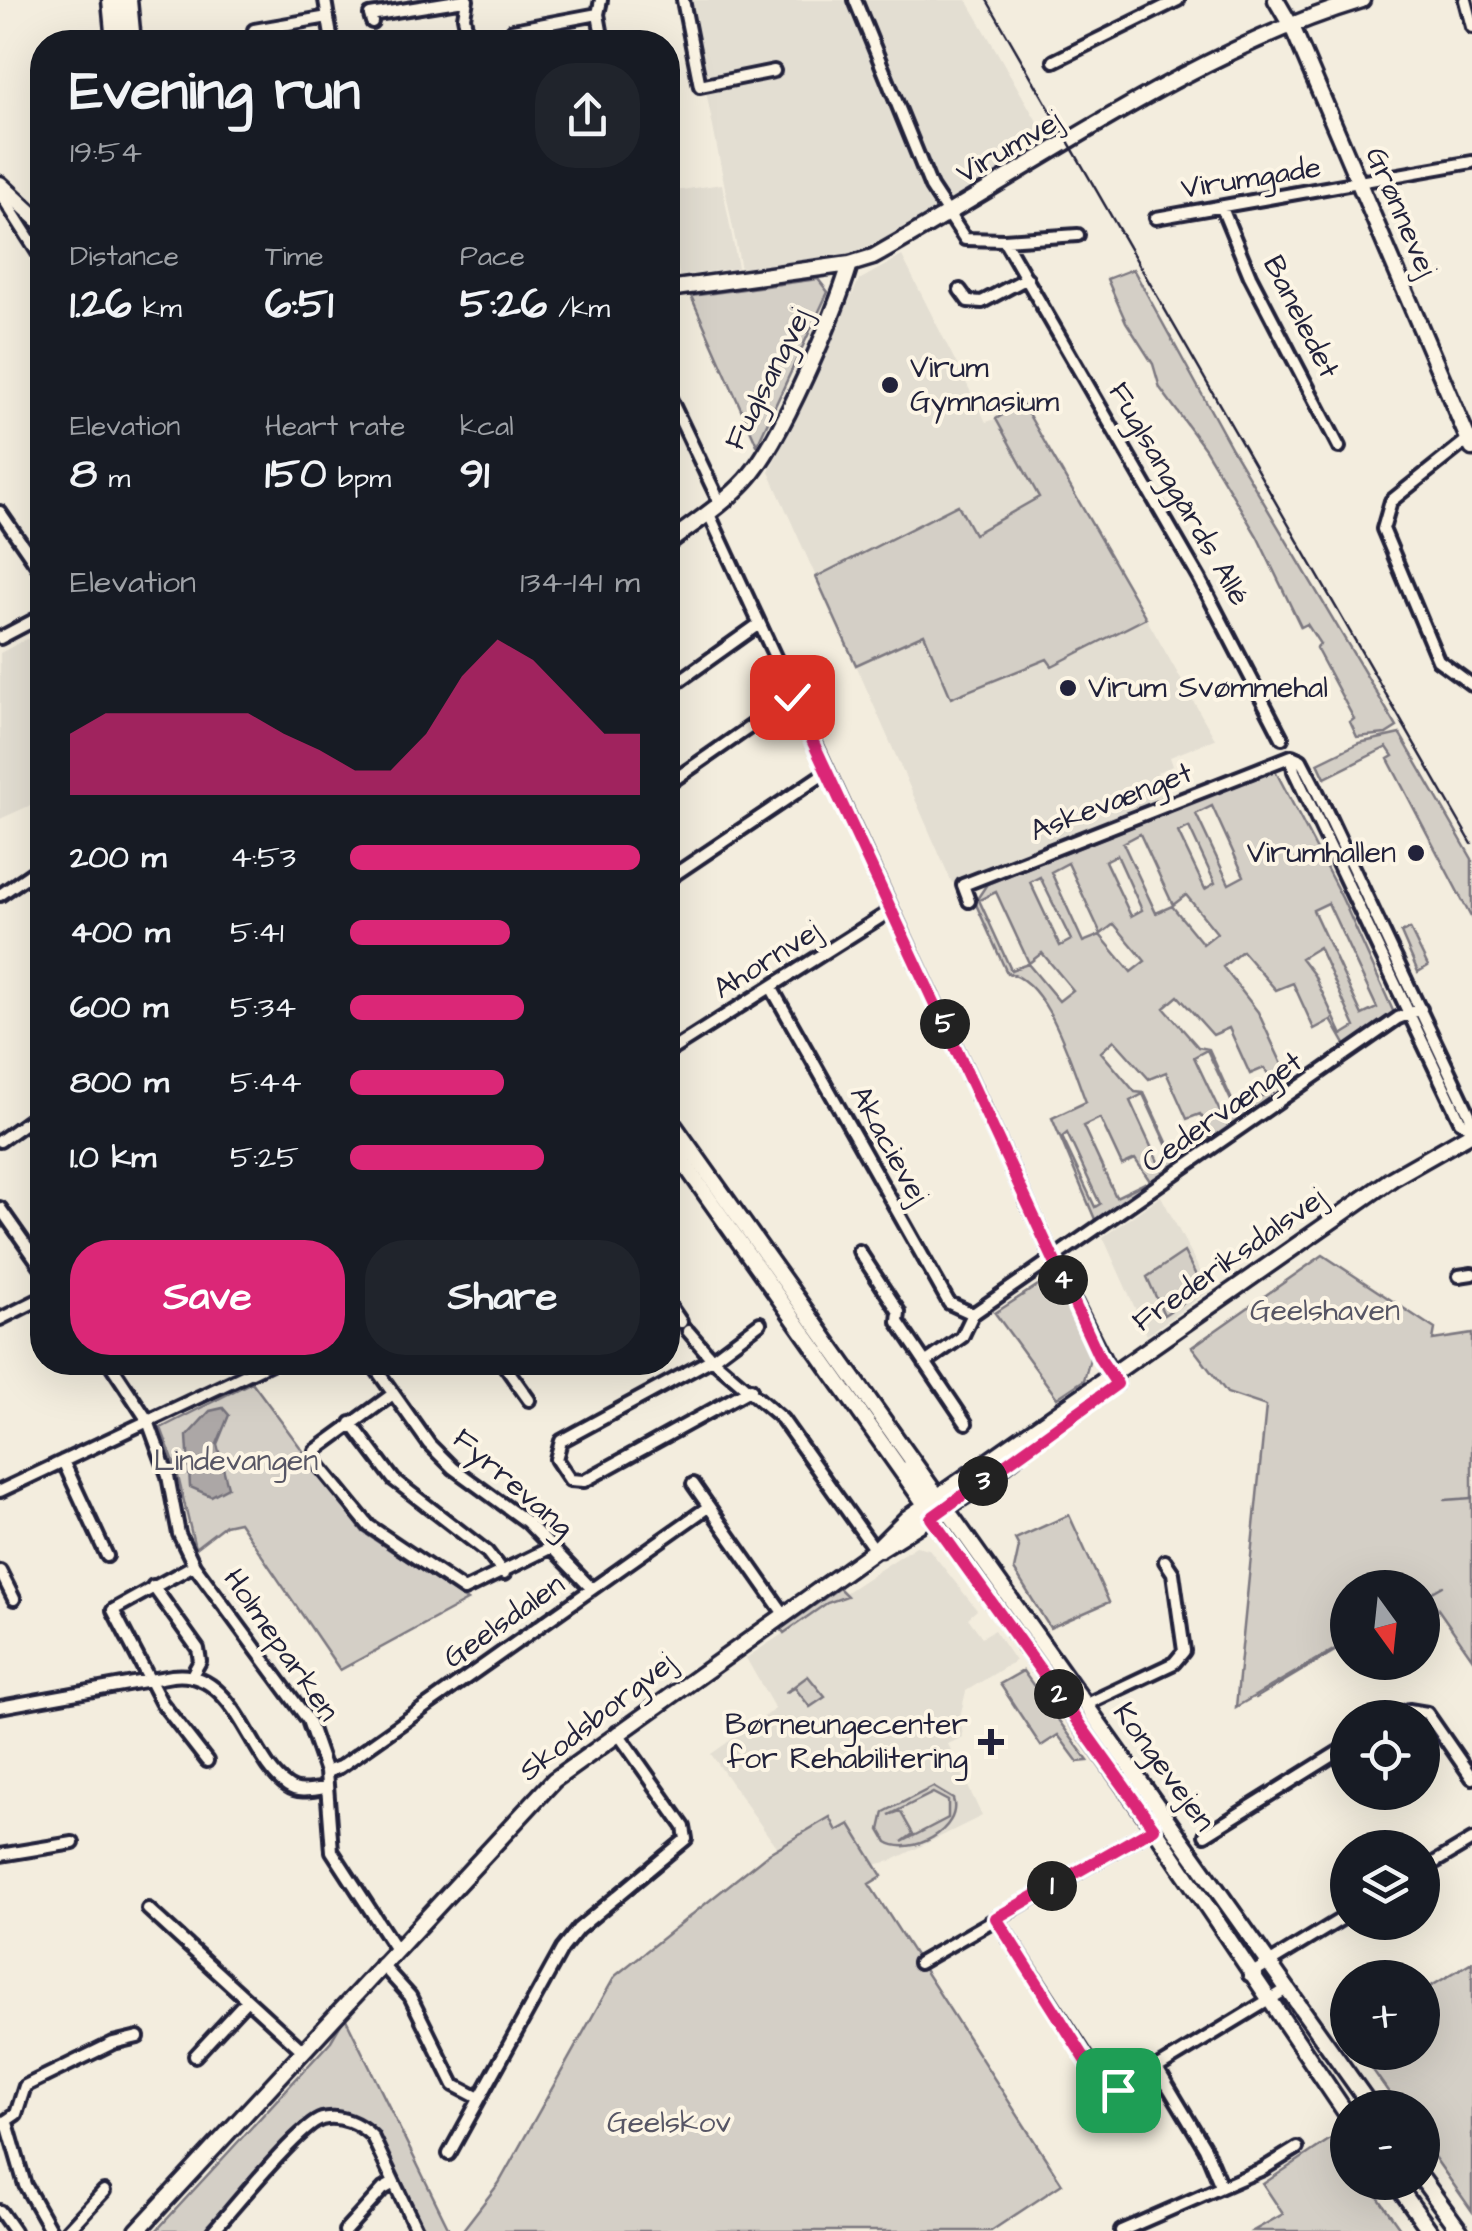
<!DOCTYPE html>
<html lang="en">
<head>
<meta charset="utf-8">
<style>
  :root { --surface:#171b24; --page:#20242c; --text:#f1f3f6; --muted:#9ea1a6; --accent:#db2777 }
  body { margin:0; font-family:"Architects Daughter",sans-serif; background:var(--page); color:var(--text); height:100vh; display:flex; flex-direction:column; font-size:38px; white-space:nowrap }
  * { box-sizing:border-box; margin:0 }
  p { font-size:32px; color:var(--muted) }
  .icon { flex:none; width:55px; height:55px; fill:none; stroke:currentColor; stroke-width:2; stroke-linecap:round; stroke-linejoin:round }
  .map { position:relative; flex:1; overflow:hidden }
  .drawer { position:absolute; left:30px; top:30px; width:650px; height:1345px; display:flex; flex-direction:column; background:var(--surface); border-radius:40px; box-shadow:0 10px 40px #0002 }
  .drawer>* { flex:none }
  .needle { width:65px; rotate:165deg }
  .controls { position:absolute; left:1330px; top:1570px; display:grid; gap:20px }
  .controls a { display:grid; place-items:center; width:110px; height:110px; border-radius:50%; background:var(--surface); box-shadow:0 10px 40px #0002; font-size:50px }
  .pin { position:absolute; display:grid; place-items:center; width:85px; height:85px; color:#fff; margin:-42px; border-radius:20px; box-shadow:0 5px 15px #0006 }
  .km { position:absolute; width:50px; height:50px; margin:-25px; border-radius:50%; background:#222; color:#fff; font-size:28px; line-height:50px; text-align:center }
  .round { display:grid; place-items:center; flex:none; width:105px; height:105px; border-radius:40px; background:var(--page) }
  .head { display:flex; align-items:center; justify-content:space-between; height:170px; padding:0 40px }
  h1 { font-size:55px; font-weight:700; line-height:75px }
  .stats { display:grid; grid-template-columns:repeat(3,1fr); gap:15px; height:170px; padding:10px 40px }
  .stats div { display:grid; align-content:center }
  .stats b { font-size:42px; font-weight:700 }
  .stats small { font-size:28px; font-weight:400 }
  .stats p { font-size:28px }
  .chart { height:280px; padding:20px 40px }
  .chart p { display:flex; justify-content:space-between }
  .chart svg { width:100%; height:180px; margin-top:10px; fill:var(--accent); opacity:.7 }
  .cta { display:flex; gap:20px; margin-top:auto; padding:20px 40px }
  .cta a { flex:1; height:115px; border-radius:40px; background:var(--accent); color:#fff; font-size:40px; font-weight:700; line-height:115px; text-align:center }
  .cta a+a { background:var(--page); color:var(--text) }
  ul { padding:0 40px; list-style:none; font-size:32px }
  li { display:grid; grid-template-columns:160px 120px 1fr; align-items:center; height:75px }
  li i { height:25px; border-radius:12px; background:var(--accent) }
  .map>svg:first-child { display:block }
</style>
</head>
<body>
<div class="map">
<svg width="1472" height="2231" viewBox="0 0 1472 2231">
  <rect width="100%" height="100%" fill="#f3edde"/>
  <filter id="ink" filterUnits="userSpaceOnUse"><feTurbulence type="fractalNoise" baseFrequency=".01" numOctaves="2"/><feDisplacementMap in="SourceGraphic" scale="20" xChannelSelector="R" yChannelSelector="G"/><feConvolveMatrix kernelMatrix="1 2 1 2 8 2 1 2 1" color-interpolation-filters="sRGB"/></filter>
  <g filter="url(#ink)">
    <path fill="#e3ded2" d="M688,0H967L1050,144L863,251L741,269Z
      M722,184L738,268L679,276L668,221V192Z
      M902,256L986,422L996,419L1040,497L974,534L957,506L816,577L769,472L859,280Z
      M1146,618L1215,739L1170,757L1173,766L1157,772L1168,800L952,883L856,665L924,633L951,697L1048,659L1052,666Z
      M42,631V800L0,819V653Z
      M1161,1196L1210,1290L1147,1335L1103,1237Z
      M916,1546L929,1549L977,1610L968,1618L982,1637L994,1630L1015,1661L966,1691L960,1717L963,1737L948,1744L982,1816L891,1861L873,1865L850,1825L837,1831L830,1817L777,1848L711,1754L775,1709L746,1658Z"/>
    <path fill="#d4cfc6" stroke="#7b7880" stroke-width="2.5" fill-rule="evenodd" d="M1133,269L1232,449L1397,727L1386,734L1357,737L1350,722L1354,719L1316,648L1320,644L1307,624L1301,627L1257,536L1205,449L1160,388L1153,364L1126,322L1107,279Z
      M818,279L828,292L757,445L691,296Z
      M1022,403L1146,618L1052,666L1047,659L951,698L924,634L856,665L816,577L958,505L974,534L1039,497L996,419Z
      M1400,734L1472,859V919L1388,759L1393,756L1387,747L1325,778L1318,763L1359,743Z
      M1275,770L1342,898L1394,1013L1346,1046L1331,1020L1314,1029L1293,983L1276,990L1242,951L1223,967L1258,1012L1286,1073L1294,1070L1299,1080L1281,1092L1264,1068L1250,1074L1229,1028L1213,1035L1178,996L1164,1008L1198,1047L1209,1049L1236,1109L1272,1091L1276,1096L1216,1138L1200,1114L1187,1119L1166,1072L1149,1079L1114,1040L1101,1052L1135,1092L1144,1093L1172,1153L1209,1136L1212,1141L1152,1184L1135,1159L1122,1165L1100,1118L1083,1126L1116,1197L1145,1183L1147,1187L1097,1224L1052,1118L1086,1102C1072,1067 1048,979 1007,973L975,902L987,884ZM1212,806L1244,876L1229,884L1196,814ZM1189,827L1215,883L1205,889L1178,832ZM1140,834L1173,905L1186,895L1217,933L1203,944L1172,906L1156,913L1123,843ZM1117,855L1142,910L1131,916L1105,861ZM1068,863L1101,934L1114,924L1145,961L1131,972L1100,935L1083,942L1051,872ZM1040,877L1071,940L1060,946L1030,882ZM996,892L1029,963L1042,953L1073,990L1059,1001L1028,964L1011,970L979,900ZM1328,903L1377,1008L1362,1015L1313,910ZM1319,947L1355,1027L1342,1035L1314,975L1301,958ZM1207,1050L1236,1111L1223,1118L1194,1057ZM1143,1094L1172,1157L1159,1164L1130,1101ZM1067,1133L1100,1204L1095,1207L1062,1137Z
      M1410,929L1428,966L1418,972L1401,933Z
      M1184,1252L1203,1289L1164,1315L1147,1277Z
      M1323,1255L1435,1329L1433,1340L1472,1334V1658L1429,1596L1423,1599L1422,1588H1348L1347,1642L1236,1707L1266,1406L1227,1393L1192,1347Z
      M1046,1280L1059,1286L1091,1355L1084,1380L1057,1398L995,1313Z
      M252,1382L363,1532L467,1601L340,1670L239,1522L225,1525L195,1548L176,1468L161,1428Z
      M1069,1515L1109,1602L1050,1628L1014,1570L1019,1547L1015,1539Z
      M839,1588L847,1596L827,1603L784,1633L781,1629Z
      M1023,1671L1088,1761L1078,1762L1058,1735L1041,1746L1000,1684Z
      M808,1676L825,1697L810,1707L795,1688L785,1693Z
      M933,1787L953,1799C963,1829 911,1857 887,1842L880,1830L884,1812ZM933,1793L948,1801V1818L902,1842L913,1834L900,1811L889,1815Z
      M830,1817L837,1831L850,1824L882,1876L869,1884L1062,2184L991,2231H462L499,2183L615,1976L769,1853Z
      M1472,1962V2211L1423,2141L1422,2108L1399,2107L1361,2053L1422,2052L1423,1991Z
      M345,2017L450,2231H425L377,2133C356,2115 333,2108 308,2121L207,2231H156L331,2041Z
      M1335,2136L1347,2154L1348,2182L1368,2183L1402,2231H1253L1283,2214L1263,2184Z"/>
    <path fill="#aca7a6" stroke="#75727b" stroke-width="2.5" d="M223,1408L229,1415L217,1444L228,1487L211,1496L190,1487L187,1436L210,1411Z"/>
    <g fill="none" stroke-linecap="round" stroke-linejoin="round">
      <path stroke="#75727b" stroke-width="2.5" d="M1445,1500L1472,1498
        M1422,1598L1443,1586
        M1256,1698L1348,1643"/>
      <defs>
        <path id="street" d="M325,0L332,42
          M467,0L464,17L469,42
          M601,0L598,14L603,42
          M683,0L700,86L774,71
          M855,0L931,187L965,239L1004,240L1199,578L1282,738
          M1465,0L1472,27
          M372,22L370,15L464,0
          M254,30L328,17
          M513,30L598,14
          M1054,61L1178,0
          M0,193L42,259
          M1222,208L1250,276L1339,447
          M1156,218L1472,162
          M1004,240L1078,235
          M960,290L968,301L982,302L1027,278
          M669,396L720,503
          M1471,437L1391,501L1383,529L1438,660L1472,685
          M0,512L42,573
          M708,512L1054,1260L1117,1384
          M0,638L42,616
          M668,689L759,624
          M1292,756L1294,771L1460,1121L1472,1129
          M1292,756L1301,760L1315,787L1472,1120
          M668,784L793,697
          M668,879L828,771
          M0,895L42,866
          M969,901L963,885L1292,756
          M771,987L949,1303L973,1314L1398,1018L1421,1009
          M668,1052L892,910
          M0,1141L42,1111
          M0,1208L42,1268
          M859,1251L899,1312L898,1322L966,1423
          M1459,1276L1472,1274
          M668,1303L681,1322
          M0,1319L42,1298
          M688,1331L712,1359L782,1419L875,1550
          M109,1362L148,1421L168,1476L179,1534L194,1565L308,1720L326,1772L332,1851L395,1948
          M371,1362L429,1444L453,1468L527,1522L592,1589
          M502,1362L529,1400
          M925,1363L962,1337L973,1314
          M751,1389L584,1481L570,1480L556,1459L561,1441L712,1359L760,1323
          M393,1394L315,1451L318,1464L369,1526L464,1590L552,1547
          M351,1423L394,1480L487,1552L504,1574
          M63,1461L107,1556
          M693,1484L784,1614
          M0,1491L273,1362
          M194,1565L113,1610L161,1702L207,1761
          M0,1571L14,1599
          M153,1586L198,1649L200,1661L191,1677
          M1085,1705L1174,1663L1184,1651L1173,1573L1165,1561
          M0,1707L172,1676C236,1667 249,1761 288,1786C299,1794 315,1789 327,1788
          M1394,1718L1409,1710L1427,1713L1472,1778
          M326,1772L340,1767L708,1507
          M1205,1835L1348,1746
          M0,1855L73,1843
          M1422,1870L1472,1840
          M148,1909L302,2050
          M996,1918L1109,2091L1157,2068L1287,1989
          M919,1963L1154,1828
          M381,1964L410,1996L454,2085L477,2097
          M1249,1975L1348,1915
          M195,2056L247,2000
          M1157,2068L1205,2148L1221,2186
          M7,2123L25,2185L51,2231
          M0,2125L16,2114L25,2086L113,2043L138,2037
          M449,2154L562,1949L578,1929L686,1839L684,1827L617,1732
          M0,2211L14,2231
          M67,2231L104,2191
          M213,2231C232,2210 300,2125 322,2119C340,2114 360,2124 372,2136L417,2231
          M345,2231L383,2189L394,2183
          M1121,2231L1263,2169L1297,2148"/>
        <path id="secondary" d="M1276,0L1294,31L1472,448
          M0,184L42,223
          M668,289L850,264L873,257C1029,170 1192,51 1362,0
          M668,543C694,523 724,504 746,480C780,443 835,314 850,264
          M668,1117L1372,2108
          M668,1141L1154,1828L1348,2116
          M906,1469L938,1505
          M880,1549L968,1494L1015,1457
          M1422,2179L1460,2231
          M1395,2182L1430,2231
          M137,2231L554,1780L875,1550L907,1518L1393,1178L1472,1133"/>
        <path id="highway" d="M112,0L116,42
          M127,0L131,42"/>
      </defs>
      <use href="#street" stroke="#22223b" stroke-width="18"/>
      <use href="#secondary" stroke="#22223b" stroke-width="21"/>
      <use href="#highway" stroke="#22223b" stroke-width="25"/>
      <use href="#street" stroke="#fcf5e5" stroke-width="10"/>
      <use href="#secondary" stroke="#fcf5e5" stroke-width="14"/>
      <use href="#highway" stroke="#fcf5e5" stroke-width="18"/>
      <path stroke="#22223b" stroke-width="2.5" d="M987,0L1472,844"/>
    </g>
  </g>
  <g fill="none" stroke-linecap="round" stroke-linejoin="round" filter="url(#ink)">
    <defs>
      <path id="route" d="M792,697L1100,1359L1117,1384L931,1518L1154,1828L996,1918L1103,2087L1118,2090"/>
    </defs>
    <use href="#route" stroke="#fff" stroke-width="20"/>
    <use href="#route" stroke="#db2777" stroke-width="12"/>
  </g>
  <g fill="#22223b" stroke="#fcf5e5" stroke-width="4">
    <circle cx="890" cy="385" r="10"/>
    <circle cx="1068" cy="688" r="10"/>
    <circle cx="1416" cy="853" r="10"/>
    <path d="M986 1727h10v10h10v10h-10v10h-10v-10h-10v-10h10z"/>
  </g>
  <g text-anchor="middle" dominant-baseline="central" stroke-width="8" stroke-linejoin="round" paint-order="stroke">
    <g font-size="30" fill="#22223b" stroke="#fcf5e5">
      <text transform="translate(1009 147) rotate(-30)">Virumvej</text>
      <text transform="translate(1251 178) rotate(-9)">Virumgade</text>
      <text transform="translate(1401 212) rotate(67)">Grønnevej</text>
      <text transform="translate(1301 317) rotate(63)">Baneledet</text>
      <text transform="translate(768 379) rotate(-63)">Fuglsangvej</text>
      <text transform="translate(1179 494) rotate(60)">Fuglsanggårds Allé</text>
      <text transform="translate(1111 802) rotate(-21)">Askevænget</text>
      <text transform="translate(767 960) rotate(-32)">Ahornvej</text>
      <text transform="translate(1222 1112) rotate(-35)">Cedervænget</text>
      <text transform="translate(889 1145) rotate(61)">Akacievej</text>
      <text transform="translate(1229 1260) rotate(-35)">Frederiksdalsvej</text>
      <text transform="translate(513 1483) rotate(41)">Fyrrevang</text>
      <text transform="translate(504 1621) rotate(-35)">Geelsdalen</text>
      <text transform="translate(281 1645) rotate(55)">Holmeparken</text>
      <text transform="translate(597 1717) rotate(-38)">Skodsborgvej</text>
      <text transform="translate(1164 1767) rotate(54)">Kongevejen</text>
    </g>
    <g font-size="30" fill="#22223b" stroke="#fcf5e5" text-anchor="start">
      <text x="910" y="368">Virum<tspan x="910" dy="34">Gymnasium</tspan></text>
      <text x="1088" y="688">Virum Svømmehal</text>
      <text x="1396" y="853" text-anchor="end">Virumhallen</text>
      <text x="968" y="1725" text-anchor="end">Børneungecenter<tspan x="968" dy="34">for Rehabilitering</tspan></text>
    </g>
    <g font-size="30" fill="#575665" stroke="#fcf5e5">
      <text x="1325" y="1311">Geelshaven</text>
      <text x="236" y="1461">Lindevangen</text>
      <text x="669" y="2123">Geelskov</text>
    </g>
  </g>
</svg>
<div class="controls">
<a><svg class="needle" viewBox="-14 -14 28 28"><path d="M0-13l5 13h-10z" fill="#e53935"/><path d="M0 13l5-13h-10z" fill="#9ea1a6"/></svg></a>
<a><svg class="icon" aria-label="locate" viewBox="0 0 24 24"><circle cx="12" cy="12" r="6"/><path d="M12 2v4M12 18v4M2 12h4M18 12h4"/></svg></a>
<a><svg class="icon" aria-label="layers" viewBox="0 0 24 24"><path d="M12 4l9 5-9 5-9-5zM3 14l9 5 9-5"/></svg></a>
<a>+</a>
<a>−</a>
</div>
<div class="pin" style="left:1118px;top:2090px;background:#1e9e55"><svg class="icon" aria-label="arrive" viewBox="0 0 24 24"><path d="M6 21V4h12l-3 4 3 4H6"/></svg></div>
<div class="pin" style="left:792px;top:697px;background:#d93025"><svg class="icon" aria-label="check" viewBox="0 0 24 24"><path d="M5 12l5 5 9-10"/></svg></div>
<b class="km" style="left:1052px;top:1886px">1</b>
<b class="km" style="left:1059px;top:1694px">2</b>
<b class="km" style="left:983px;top:1481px">3</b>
<b class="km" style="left:1063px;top:1280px">4</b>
<b class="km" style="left:945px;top:1024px">5</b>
<section class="drawer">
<div class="head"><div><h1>Evening run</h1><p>19:54</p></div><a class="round"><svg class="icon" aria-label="share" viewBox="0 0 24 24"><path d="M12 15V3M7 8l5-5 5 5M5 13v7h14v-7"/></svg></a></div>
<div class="stats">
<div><p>Distance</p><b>1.26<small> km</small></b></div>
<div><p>Time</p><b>6:51</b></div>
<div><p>Pace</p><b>5:26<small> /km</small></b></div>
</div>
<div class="stats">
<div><p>Elevation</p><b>8<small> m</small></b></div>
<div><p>Heart rate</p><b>150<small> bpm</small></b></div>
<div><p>kcal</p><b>91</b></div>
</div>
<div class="chart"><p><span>Elevation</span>134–141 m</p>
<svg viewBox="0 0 160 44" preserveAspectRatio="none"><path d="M0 44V29L10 24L20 24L30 24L40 24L50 24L60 29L70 33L80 38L90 38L100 29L110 15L120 6L130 11L140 20L150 29L160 29V44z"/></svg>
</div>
<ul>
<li><b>200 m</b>4:53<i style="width:100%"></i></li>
<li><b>400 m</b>5:41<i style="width:55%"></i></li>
<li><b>600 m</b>5:34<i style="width:60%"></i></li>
<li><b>800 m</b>5:44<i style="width:53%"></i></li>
<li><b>1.0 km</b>5:25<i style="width:67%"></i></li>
</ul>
<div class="cta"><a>Save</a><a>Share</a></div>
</section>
</div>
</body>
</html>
